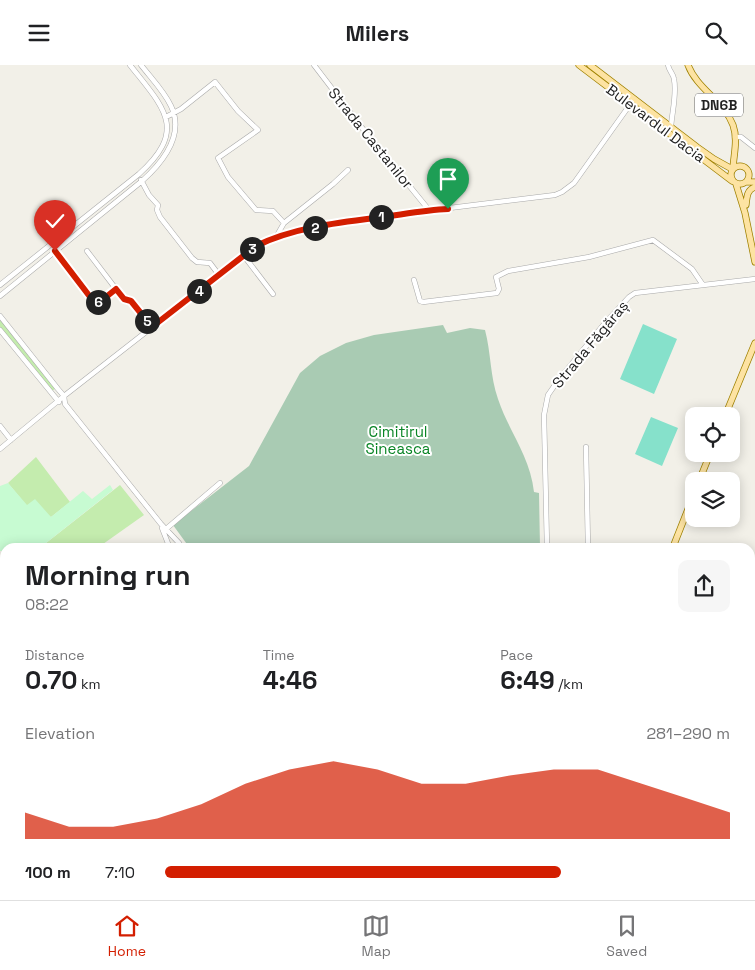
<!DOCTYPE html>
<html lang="en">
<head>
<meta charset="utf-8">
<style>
  :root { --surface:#fff; --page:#f6f6f6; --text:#202124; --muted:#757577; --line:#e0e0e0; --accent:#d31e00 }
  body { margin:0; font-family:"Space Grotesk",sans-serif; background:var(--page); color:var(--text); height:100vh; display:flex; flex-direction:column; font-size:19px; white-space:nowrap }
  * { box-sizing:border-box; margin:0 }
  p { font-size:16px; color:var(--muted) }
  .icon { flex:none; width:28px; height:28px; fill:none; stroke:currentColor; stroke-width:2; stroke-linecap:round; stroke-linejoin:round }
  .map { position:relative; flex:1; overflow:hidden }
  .side { position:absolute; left:0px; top:478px; width:755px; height:358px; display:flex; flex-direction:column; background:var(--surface); border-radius:15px 15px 0 0; box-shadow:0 2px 12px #0003 }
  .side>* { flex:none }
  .buttons { position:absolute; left:685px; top:342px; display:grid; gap:10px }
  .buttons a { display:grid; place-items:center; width:55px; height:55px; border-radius:10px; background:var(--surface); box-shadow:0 2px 12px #0003; font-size:25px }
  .pin { position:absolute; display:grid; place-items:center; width:42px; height:42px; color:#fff; margin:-51px -21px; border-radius:50% 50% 50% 0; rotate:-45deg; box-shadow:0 0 5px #0007 }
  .pin .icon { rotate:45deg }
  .km { position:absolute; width:25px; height:25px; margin:-12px; border-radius:50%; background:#222; color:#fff; font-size:14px; line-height:25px; text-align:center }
  .round { display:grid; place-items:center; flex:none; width:52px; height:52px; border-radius:10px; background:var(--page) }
  .head { display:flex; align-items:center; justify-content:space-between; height:85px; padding:0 25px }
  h1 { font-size:28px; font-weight:600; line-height:38px }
  .metrics { display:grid; grid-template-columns:repeat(3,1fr); gap:8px; height:85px; padding:5px 25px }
  .metrics div { display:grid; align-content:center }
  .metrics b { font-size:25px; font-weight:600 }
  .metrics small { font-size:14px; font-weight:400 }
  .metrics p { font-size:14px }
  .chart { height:140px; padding:10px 25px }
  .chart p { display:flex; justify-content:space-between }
  .chart svg { width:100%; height:90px; margin-top:5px; fill:var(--accent); opacity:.7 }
  ul { padding:0 25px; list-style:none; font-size:16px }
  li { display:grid; grid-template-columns:80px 60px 1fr; align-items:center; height:38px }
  li i { height:12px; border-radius:6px; background:var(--accent) }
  header { display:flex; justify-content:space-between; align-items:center; height:65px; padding:0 25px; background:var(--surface); font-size:22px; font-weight:600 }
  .tabs { display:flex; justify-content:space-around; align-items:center; height:70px; border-top:1px solid var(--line); background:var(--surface); font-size:14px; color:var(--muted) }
  .tabs a { display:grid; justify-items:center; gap:2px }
  .tabs .on { color:var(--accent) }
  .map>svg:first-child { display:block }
</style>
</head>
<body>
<header><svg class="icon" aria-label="menu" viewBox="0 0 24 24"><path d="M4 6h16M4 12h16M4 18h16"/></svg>Milers<svg class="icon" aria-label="search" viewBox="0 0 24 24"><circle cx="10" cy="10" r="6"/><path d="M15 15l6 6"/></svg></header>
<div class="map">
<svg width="755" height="835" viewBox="0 0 755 835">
  <rect width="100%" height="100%" fill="#f2f0e8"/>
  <path fill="#c4ecae" d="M2,254L56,323L51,327L0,264V256Z
    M36,392L70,437L51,452L27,441L8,418Z
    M120,420L144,450L103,479L78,482H41Z"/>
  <path fill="#a9cbb3" d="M443,260L447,268L470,263L485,265C491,287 490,312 498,334C509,367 530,391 534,427L539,428L540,482H189L173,460L249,401L300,308L320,291L346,278L374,270Z"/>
  <path fill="#c7fbd2" d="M8,418L27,440L35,434L51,452L83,426L92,434L110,420L113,425L41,482H5V486H0V421Z"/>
  <path fill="#86e1cb" d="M643,259L677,274L654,329L620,314Z
    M651,352L678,363L662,401L635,389Z"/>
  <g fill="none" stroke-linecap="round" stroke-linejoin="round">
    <defs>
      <path id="minor" d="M314,0L363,64L429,145
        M668,0C669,6 673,8 674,14C677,29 672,47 671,62
        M166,52L181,44L215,17L238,46L258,65L218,93L228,112L256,145L273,146L284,158
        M735,72H741L755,83
        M141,115L149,130L158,140L157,145L160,152L192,193L197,197L210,198L219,210
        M276,172L284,158L333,119L348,105
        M55,185L94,237L101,236L116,224
        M87,186L116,224L124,234L131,236L152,262
        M244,191L273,229
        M414,215L420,236L423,237L497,228L499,224L496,212L508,206L589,192L653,175L692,204L703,220
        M0,220L139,109C189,64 163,42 130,0
        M0,231L142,116C162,98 185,70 171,41C164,26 151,13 141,0
        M0,251L58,324L64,331L65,339L161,459L179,478L181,482
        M0,265L59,337
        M0,361L11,375
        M586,382L588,482
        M0,384L64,331L256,181L276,172L287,169L361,154L555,130L562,127L574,118L634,34
        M162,463L169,481
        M166,464L220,418
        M547,482L544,350L548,330L557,317L605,258L629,232L635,228L755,214
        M750,520H755
        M0,616L5,613
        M750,780L755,779
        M119,830L203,835
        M515,830L520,835
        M26,835L29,830
        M223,835L224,830
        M521,835L534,830
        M577,835V830
        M711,835H712"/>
      <path id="major" d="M579,0L732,116
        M590,0L697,82L714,94L732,104
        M688,0C697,24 724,36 733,60C738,74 734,88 733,103
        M731 110a9 9 0 1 1 18 0a9 9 0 1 1-18 0Z
        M746,117H755
        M736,119L745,148L755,197
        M746,140C747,131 747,125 755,122
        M725,351L755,278
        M699,416L710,389
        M673,482L694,429
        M0,720L5,722
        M0,732L5,734
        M372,830L381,835
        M391,830L400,835
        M636,830V835"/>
    </defs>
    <use href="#minor" stroke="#a9a9a9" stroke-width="5.5"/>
    <use href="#major" stroke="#9f8100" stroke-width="7"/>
    <use href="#minor" stroke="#fff" stroke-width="4.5"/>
    <use href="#major" stroke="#fde3a2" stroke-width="5.5"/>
    <path stroke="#707070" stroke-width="1" d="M0,724L5,726
      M383,830L392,835"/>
  </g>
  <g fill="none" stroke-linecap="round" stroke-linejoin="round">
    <defs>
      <path id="route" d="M55,186L94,237L101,236L116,224L124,234L131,236L152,262L256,181C294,162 343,157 383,152C405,149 426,145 448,144"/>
    </defs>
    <use href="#route" stroke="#fff" stroke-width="10"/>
    <use href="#route" stroke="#d31e00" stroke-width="6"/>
  </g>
  <g text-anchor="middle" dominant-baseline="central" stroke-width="4" stroke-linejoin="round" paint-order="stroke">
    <rect fill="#fff" stroke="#646464" stroke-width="1" x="695" y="28.5" width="48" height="23" rx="4"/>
    <g font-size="14" font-weight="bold" fill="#222">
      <text x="719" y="40">DN6B</text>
    </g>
    <g font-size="15" fill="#222" stroke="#fff">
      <text transform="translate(656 58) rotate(37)">Bulevardul Dacia</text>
      <text transform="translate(371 73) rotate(51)">Strada Castanilor</text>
      <text transform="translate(590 279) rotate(-50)">Strada Făgăraș</text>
    </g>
    <g font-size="15" fill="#0a8526" stroke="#fff">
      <text x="398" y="366">Cimitirul<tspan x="398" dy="17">Sineasca</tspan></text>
    </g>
  </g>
</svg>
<div class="buttons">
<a><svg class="icon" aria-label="locate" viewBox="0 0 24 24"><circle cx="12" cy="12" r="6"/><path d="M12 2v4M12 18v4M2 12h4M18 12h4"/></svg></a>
<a><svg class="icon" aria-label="layers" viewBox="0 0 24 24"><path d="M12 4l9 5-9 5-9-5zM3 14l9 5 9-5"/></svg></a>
</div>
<div class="pin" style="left:448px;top:144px;background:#1e9e55"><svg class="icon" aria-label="arrive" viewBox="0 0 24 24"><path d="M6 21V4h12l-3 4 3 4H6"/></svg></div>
<div class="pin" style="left:55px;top:186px;background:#d93025"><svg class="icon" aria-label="check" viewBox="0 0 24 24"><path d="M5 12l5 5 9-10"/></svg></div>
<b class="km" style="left:381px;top:152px">1</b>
<b class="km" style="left:315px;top:163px">2</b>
<b class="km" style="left:252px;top:184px">3</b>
<b class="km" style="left:199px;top:226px">4</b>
<b class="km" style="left:147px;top:256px">5</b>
<b class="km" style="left:98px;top:237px">6</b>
<section class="side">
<div class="head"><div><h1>Morning run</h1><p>08:22</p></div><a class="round"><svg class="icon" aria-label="share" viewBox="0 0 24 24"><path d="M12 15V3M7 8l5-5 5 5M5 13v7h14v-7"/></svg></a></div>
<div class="metrics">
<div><p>Distance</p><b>0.70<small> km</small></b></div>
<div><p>Time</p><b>4:46</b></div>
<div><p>Pace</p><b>6:49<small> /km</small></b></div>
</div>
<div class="chart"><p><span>Elevation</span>281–290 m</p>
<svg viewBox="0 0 160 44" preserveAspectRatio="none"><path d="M0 44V31L10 38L20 38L30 34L40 27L50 17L60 10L70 6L80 10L90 17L100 17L110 13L120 10L130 10L140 17L150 24L160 31V44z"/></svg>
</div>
<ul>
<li><b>100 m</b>7:10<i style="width:70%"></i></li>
</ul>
</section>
</div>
<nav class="tabs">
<a class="on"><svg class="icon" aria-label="home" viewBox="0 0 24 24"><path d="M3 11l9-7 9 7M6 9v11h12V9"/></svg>Home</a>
<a><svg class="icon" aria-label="map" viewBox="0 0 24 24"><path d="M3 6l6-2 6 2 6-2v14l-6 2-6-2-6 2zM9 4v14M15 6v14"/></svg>Map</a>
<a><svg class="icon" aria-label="saved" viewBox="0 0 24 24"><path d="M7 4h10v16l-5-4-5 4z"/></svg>Saved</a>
</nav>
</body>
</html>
